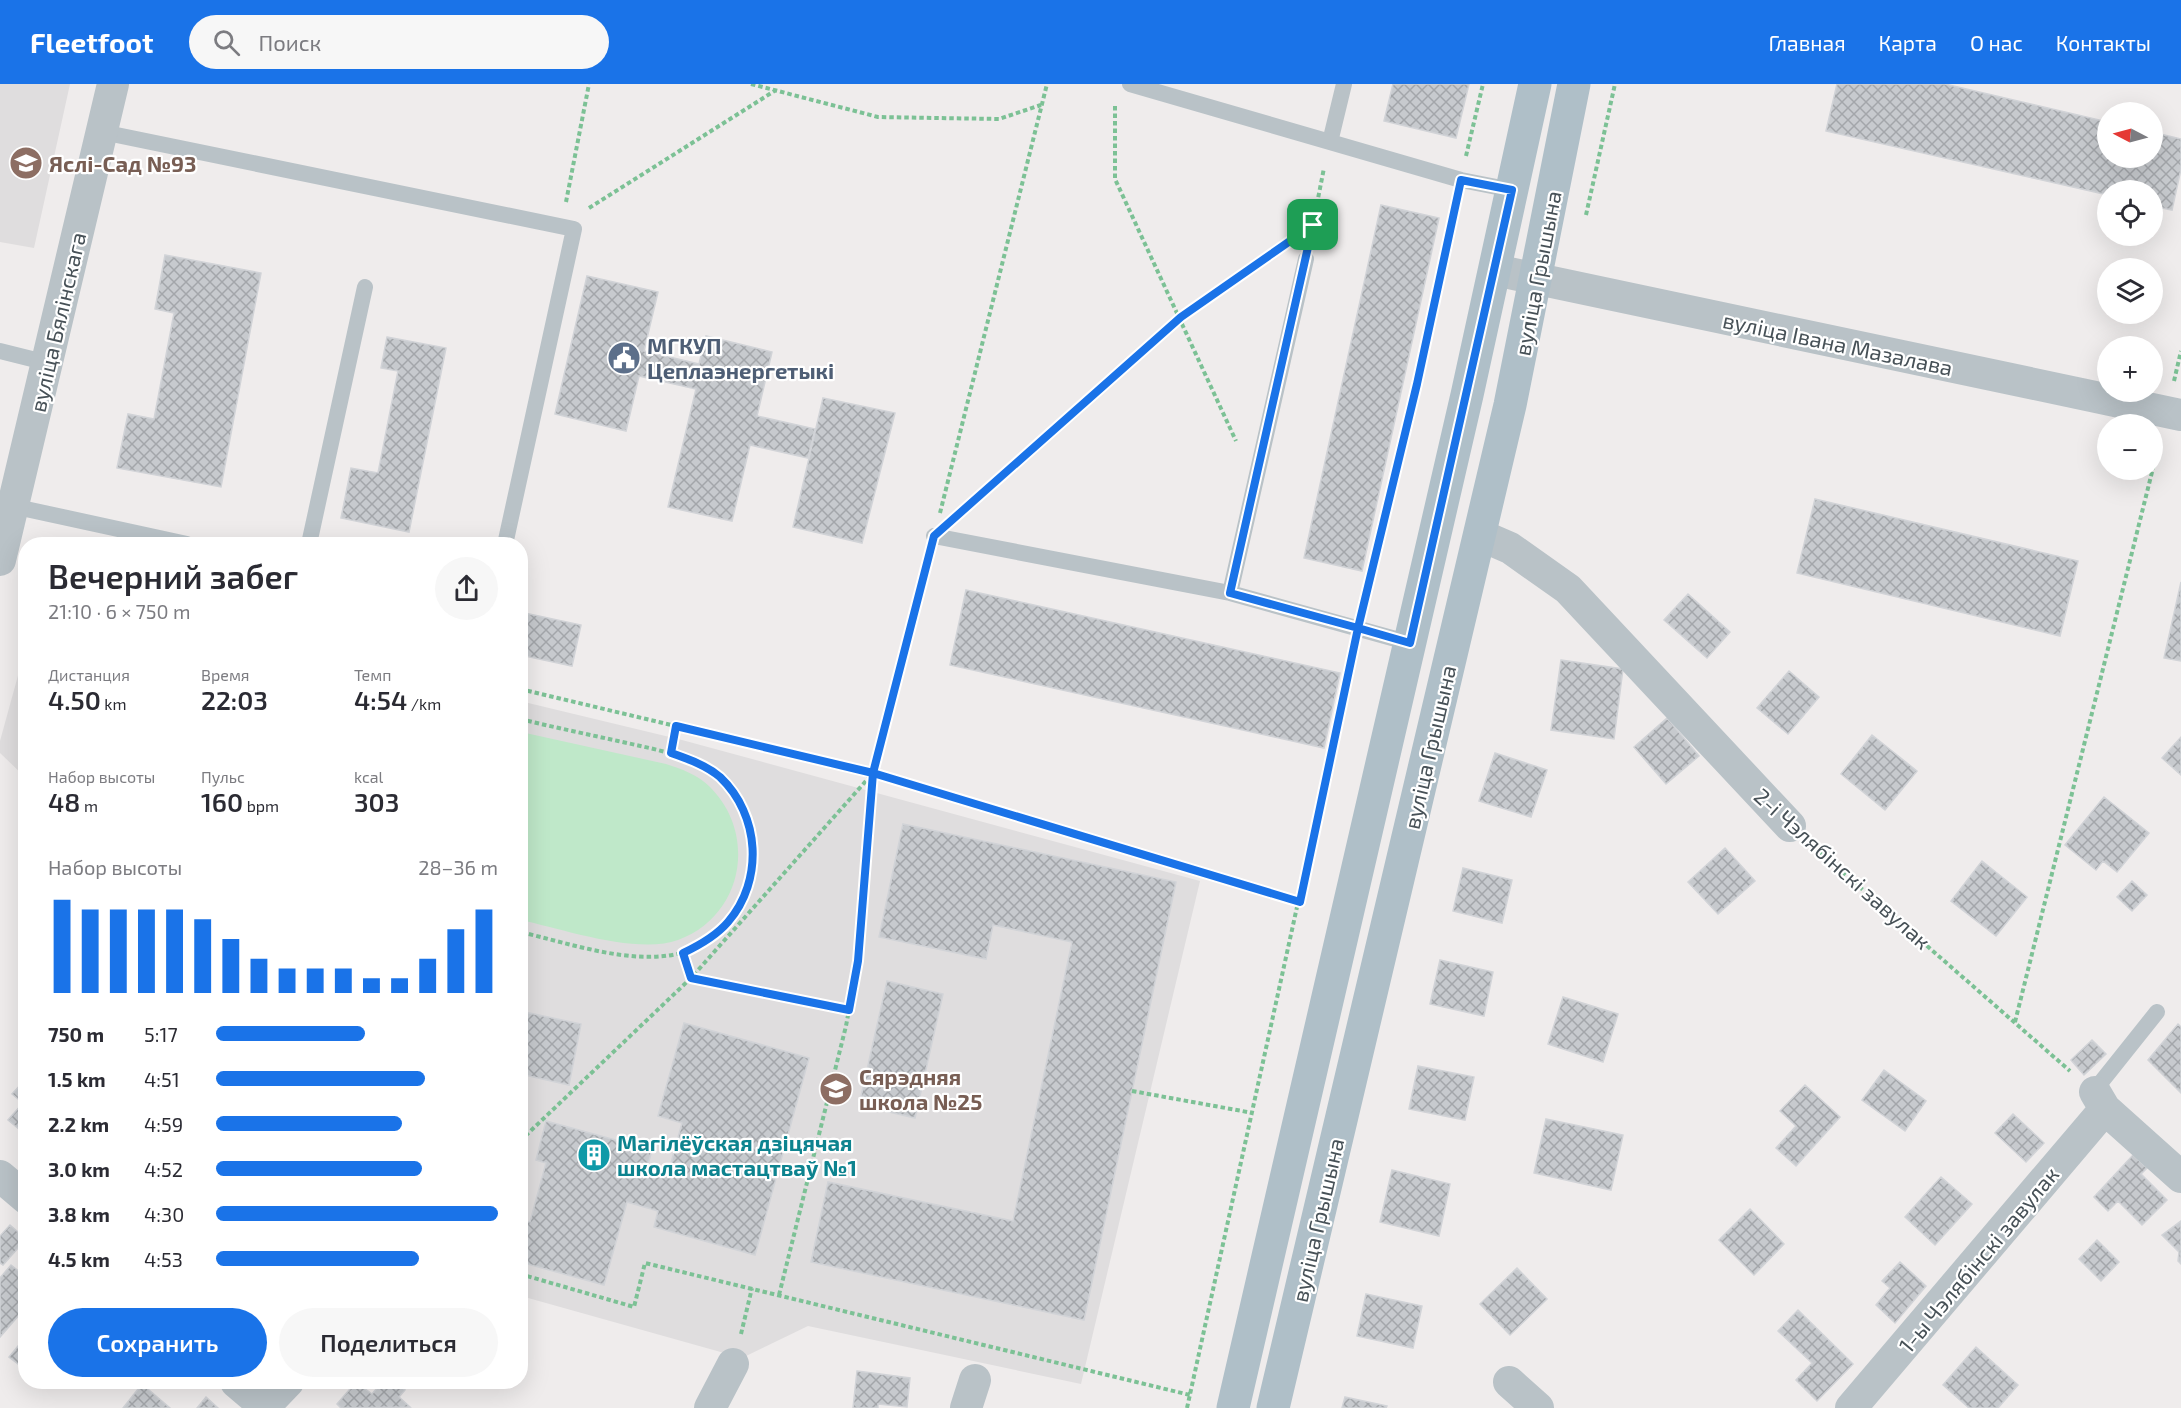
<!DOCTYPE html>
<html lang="ru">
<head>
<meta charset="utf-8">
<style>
  :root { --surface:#fff; --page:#f7f7f7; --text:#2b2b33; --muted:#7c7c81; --accent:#1a73e8 }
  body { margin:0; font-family:"Exo 2",sans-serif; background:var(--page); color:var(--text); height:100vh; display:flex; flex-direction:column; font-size:22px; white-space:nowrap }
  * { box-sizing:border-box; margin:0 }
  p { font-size:20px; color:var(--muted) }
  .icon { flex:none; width:33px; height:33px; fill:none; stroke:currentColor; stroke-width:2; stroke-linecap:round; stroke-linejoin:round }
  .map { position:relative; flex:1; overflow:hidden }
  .sheet { position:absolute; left:18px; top:453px; width:510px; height:852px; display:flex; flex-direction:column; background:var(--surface); border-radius:24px; box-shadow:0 6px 24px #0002 }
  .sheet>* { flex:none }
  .needle { width:39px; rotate:276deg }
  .fabs { position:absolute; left:2097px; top:18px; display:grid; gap:12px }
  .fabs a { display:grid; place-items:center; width:66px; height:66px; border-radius:50%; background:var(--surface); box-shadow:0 6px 24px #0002; font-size:30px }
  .pin { position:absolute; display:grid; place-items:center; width:51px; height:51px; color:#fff; margin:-26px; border-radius:12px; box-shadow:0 3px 9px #0006 }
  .round { display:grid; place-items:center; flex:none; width:63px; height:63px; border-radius:32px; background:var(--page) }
  .summary { display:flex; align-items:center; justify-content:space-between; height:102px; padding:0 30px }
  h1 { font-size:33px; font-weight:600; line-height:45px }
  .stats { display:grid; grid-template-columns:repeat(3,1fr); gap:9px; height:102px; padding:6px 30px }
  .stats div { display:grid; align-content:center }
  .stats b { font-size:26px; font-weight:600 }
  .stats small { font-size:16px; font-weight:400 }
  .stats p { font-size:16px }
  .chart { height:168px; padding:12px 30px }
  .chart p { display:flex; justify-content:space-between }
  .chart svg { width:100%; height:108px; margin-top:6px; stroke:var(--accent); stroke-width:6 }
  .cta { display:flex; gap:12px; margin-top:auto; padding:12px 30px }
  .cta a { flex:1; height:69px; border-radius:36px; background:var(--accent); color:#fff; font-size:24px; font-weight:600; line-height:69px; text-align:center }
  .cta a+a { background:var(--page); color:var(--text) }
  ul { padding:0 30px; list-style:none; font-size:20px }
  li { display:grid; grid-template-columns:96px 72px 1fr; align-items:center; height:45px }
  li i { height:15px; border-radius:8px; background:var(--accent) }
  header { display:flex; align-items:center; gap:36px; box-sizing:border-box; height:84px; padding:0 30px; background:var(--accent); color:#fff }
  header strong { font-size:28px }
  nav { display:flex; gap:33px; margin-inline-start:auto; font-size:21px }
  .search { width:420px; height:54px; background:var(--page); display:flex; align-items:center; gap:15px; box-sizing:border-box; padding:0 21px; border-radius:33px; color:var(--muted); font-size:22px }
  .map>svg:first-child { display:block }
</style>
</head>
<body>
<header>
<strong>Fleetfoot</strong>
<div class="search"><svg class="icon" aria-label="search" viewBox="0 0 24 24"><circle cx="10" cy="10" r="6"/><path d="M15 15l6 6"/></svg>Поиск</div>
<nav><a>Главная</a><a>Карта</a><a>О нас</a><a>Контакты</a></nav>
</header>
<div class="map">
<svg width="2181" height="1324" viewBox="0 0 2181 1324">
  <defs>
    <pattern id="building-cross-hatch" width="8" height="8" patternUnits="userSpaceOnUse" patternTransform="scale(1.5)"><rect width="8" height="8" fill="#c7cace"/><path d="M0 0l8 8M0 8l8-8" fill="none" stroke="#a3a6aa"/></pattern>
  </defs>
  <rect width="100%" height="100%" fill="#efecec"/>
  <path fill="#dfddde" d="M0,0H70L34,164L0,158Z
    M25,566V693L0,669V657Z
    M520,617L682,656L1200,797L1081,1300L808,1242L742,1274L521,1212Z"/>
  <path fill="#bfe8c9" d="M521,648L666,680C682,685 698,691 710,703C758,751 743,832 678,856C638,871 562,845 521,836Z"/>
  <path fill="url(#building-cross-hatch)" stroke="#d1d3d7" stroke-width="1.5" d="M1393,0H1469L1456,54L1384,37Z
    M1837,0H1945L2108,38V74H2152V48L2181,55V85L2172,126L2152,122V106H2108V111L1826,47Z
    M1381,121L1439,134L1362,487L1304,474Z
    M165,171L261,189L221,403L117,384L128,330L154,335L174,229L155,225Z
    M587,192L658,208L644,267L699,280L706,252L772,268L757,332L815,345L808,374L750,361L732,437L668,423L696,305L639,292L626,347L555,330Z
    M387,253L446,264L409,448L341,434L351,384L378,389L398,287L381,284Z
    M823,314L895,329L862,459L793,443Z
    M1815,415L2078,477L2060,552L1797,489Z
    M2181,498V577L2164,574Z
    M966,506L1340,589L1324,664L950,581Z
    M1688,510L1730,548L1707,574L1664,536Z
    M520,528L581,541L572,582L520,571Z
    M1561,576L1623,585L1614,655L1551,646Z
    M1789,587L1819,613L1788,650L1757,624Z
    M1667,634L1699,672L1666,700L1634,663Z
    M1872,651L1917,687L1885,726L1841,690Z
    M2181,653V691L2162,674Z
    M1495,669L1547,686L1531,733L1479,717Z
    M2104,713L2149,749L2117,788L2103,777L2096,786L2065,761Z
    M903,740L1176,798L1084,1236L811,1178L828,1098L1013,1137L1072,858L993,841L986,875L879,853Z
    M1725,764L1755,797L1718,830L1688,798Z
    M1982,777L2027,813L1996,852L1951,817Z
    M1463,784L1512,796L1502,839L1453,827Z
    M2132,797L2147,811L2132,827L2117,813Z
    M1440,876L1493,888L1484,932L1430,920Z
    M887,897L943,910L915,1034L859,1021Z
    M1563,913L1618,930L1603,978L1548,960Z
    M520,927L581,940L569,1001L520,990Z
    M684,939L809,974L755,1171L654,1143L658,1127L627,1118L604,1201L520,1178V1136L530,1138L546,1079L536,1076L546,1037L652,1066L647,1084L668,1090L682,1039L658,1032Z
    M2178,940L2181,943V1009L2148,976Z
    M2092,956L2106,970L2084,991L2071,976Z
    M1418,982L1474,993L1465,1036L1409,1025Z
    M1884,986L1926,1017L1905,1047L1862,1016Z
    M26,995V1051L8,1036L23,1019L12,1010Z
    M1805,1001L1840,1033L1796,1082L1776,1064L1796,1042L1780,1027Z
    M2013,1030L2044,1059L2026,1078L1995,1049Z
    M1546,1035L1623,1051L1611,1106L1534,1089Z
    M2133,1071L2147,1084L2141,1090L2167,1116L2142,1141L2118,1117L2108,1127L2094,1113Z
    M1392,1086L1450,1100L1439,1152L1380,1138Z
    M1941,1093L1972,1120L1935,1161L1905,1133Z
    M1750,1125L1784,1160L1754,1191L1719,1156Z
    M2181,1137V1180L2178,1177L2179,1168L2162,1151Z
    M10,1141L26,1155L3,1181L0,1179V1152Z
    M2097,1156L2119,1178L2101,1197L2079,1175Z
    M1900,1178L1926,1202L1895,1239L1876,1221L1890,1204L1882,1197Z
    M11,1181L26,1193V1223L0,1253V1194Z
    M1517,1184L1547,1215L1510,1251L1480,1220Z
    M1366,1210L1422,1222L1413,1264L1357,1252Z
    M1798,1226L1853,1280L1817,1317L1796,1296L1812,1279L1778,1247Z
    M26,1252V1286L9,1273Z
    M1976,1263L2018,1301L1998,1324H1969L1943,1301Z
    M857,1287L910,1294L907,1323L878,1320V1324H853Z
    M356,1298L372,1310L382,1298H394L405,1306L399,1313L410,1323L341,1324L337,1320Z
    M142,1300L170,1324H123Z
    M206,1313L218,1324H197Z
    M1345,1313L1387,1322L1386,1324H1342Z"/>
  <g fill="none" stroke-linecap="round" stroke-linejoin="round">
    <path stroke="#7cc195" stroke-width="4" stroke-dasharray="4.5 3" stroke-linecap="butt" d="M751,0L878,33L999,35L1041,21
      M1115,22V95L1236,357
      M1466,72L1483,0
      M566,118L589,0
      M589,124L776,6
      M1586,131L1615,0
      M1302,148L1313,141
      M1311,150L1324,84
      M2174,297L2181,267
      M940,429L1047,0
      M959,429L1181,233L1281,163
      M1364,520L1417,300L1456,121
      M520,605L873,689L928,477
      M520,635C553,643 586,650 618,657C653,665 686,670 716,690C780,736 756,850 681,869C632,882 569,859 520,848
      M671,669L676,642
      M1814,763L2070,987
      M683,869L691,894L849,925
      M2015,938L2159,360
      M1132,1007L1253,1029
      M520,1057L691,894L873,689L1300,818
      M520,1190L634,1223L645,1179L1190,1311
      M779,1211L846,942L858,877L873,689
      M741,1250L752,1204
      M1187,1324L1353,568"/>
    <path stroke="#b9c2c7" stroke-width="16" d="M1130,0L1461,96L1512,106
      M102,48L574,145L506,456
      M1330,58L1344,0
      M0,267L48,279
      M12,422L187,460
      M934,452L1230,509L1410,559
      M309,460L365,203
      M1230,509L1306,175
      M2094,1007L2157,928"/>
    <path stroke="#b9c2c7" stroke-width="32" d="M1495,186L2181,331
      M1480,451L1510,464L1568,505L1790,742
      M0,476L113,0
      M2095,1008L2105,1025L2181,1093
      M0,1092L26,1114
      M236,1298L264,1322
      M1509,1298L1538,1324
      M263,1324L288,1298
      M710,1324L733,1280
      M966,1324L975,1296
      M1851,1324L2105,1025"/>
    <path stroke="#afbfc8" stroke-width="33" d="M1233,1324L1467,311L1535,0
      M1273,1324L1510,321L1574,0"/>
  </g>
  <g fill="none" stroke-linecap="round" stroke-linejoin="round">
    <defs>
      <path id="route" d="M1313,141L1181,233L934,452L873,689L676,642L671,669C688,675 706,681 720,693C760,731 764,796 728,838C716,852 700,861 683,869L691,894L849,926L858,877L873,689L1300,818L1358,544L1410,559L1512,106L1461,96L1417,300L1358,544L1230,509L1313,141"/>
    </defs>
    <use href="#route" stroke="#fff" stroke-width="12"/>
    <use href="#route" stroke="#1a73e8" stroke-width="8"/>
  </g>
  <defs>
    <symbol id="school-disc" viewBox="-11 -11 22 22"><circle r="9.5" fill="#8d6e63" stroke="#fff"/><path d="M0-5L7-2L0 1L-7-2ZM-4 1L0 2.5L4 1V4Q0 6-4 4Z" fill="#fff"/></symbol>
    <symbol id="civic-disc" viewBox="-11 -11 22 22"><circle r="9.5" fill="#5c6f8a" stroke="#fff"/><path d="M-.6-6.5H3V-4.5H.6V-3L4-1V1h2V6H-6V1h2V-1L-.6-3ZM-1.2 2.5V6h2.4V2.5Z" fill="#fff"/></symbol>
    <symbol id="building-disc" viewBox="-11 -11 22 22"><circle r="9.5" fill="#0f9aa8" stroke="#fff"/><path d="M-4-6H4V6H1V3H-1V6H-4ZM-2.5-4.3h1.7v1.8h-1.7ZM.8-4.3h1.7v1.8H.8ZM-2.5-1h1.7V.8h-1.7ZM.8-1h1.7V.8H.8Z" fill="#fff"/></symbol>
  </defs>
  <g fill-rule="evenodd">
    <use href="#school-disc" x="7" y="60" width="38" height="38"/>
    <use href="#civic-disc" x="605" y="255" width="38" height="38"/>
    <use href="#school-disc" x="817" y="986" width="38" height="38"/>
    <use href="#building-disc" x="575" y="1052" width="38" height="38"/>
  </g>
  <g text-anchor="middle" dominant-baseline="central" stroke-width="4.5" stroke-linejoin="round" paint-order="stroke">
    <g font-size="22" font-weight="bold" fill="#785e54" stroke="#fff" text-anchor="start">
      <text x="49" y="79">Яслі-Сад №93</text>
      <text x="859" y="992">Сярэдняя<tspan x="859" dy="25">школа №25</tspan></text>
    </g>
    <g font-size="22" fill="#475157" stroke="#fff">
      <text transform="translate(1537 189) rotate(-79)">вуліца Грышына</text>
      <text transform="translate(57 238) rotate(-77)">вуліца Бялінскага</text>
      <text transform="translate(1838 259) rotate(12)">вуліца Iвана Мазалава</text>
      <text transform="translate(1429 663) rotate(-77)">вуліца Грышына</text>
      <text transform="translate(1843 784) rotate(42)">2-і Чэлябінскі завулак</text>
      <text transform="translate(1317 1136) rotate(-77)">вуліца Грышына</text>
      <text transform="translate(1978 1175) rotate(-50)">1-ы Чэлябінскі завулак</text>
    </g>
    <g font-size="22" font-weight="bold" fill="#4e5e75" stroke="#fff" text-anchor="start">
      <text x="647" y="261">МГКУП<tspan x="647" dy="25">Цеплаэнергетыкі</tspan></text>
    </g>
    <g font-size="22" font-weight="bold" fill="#0d838f" stroke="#fff" text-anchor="start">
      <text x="617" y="1058">Магілёўская дзіцячая<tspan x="617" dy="25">школа мастацтваў №1</tspan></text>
    </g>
  </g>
</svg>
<div class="fabs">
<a><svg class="needle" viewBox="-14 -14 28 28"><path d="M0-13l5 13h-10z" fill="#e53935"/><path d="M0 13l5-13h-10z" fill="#7c7c81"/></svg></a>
<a><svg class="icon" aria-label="locate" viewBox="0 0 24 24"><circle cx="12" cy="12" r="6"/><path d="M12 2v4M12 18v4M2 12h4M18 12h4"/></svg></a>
<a><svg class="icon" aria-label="layers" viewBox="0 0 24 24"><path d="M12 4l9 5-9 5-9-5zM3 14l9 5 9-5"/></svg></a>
<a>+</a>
<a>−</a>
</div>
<div class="pin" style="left:1313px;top:141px;background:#1e9e55"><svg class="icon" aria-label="arrive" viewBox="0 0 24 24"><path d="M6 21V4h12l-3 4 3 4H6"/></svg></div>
<section class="sheet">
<div class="summary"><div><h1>Вечерний забег</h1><p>21:10 · 6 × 750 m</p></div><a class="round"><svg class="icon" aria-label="share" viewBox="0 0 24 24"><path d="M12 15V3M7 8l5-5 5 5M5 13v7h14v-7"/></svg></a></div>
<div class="stats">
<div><p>Дистанция</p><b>4.50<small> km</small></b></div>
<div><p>Время</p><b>22:03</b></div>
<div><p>Темп</p><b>4:54<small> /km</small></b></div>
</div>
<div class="stats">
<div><p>Набор высоты</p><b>48<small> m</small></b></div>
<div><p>Пульс</p><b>160<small> bpm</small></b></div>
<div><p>kcal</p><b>303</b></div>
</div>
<div class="chart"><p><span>Набор высоты</span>28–36 m</p>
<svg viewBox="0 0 160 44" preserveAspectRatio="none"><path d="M5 44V6M15 44V10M25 44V10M35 44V10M45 44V10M55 44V14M65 44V22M75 44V30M85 44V34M95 44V34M105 44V34M115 44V38M125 44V38M135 44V30M145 44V18M155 44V10"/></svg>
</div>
<ul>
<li><b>750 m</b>5:17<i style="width:53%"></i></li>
<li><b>1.5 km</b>4:51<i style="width:74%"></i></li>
<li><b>2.2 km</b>4:59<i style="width:66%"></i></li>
<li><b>3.0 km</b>4:52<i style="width:73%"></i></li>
<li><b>3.8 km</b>4:30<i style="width:100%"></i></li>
<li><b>4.5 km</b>4:53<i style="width:72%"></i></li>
</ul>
<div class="cta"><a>Сохранить</a><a>Поделиться</a></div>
</section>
</div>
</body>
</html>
